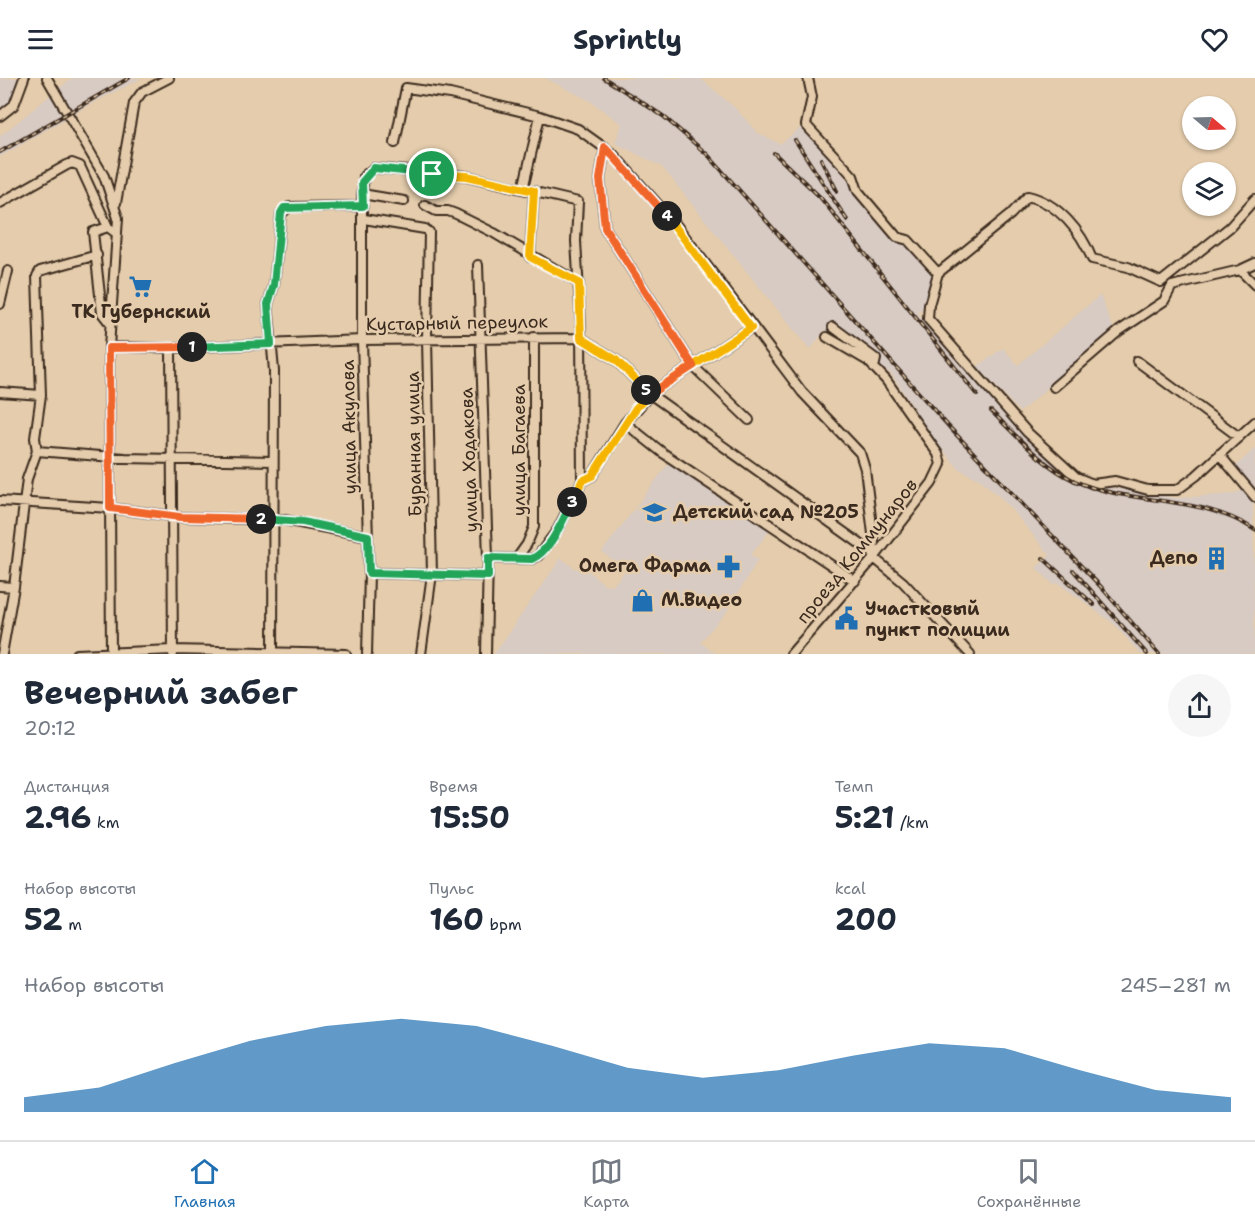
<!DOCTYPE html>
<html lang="ru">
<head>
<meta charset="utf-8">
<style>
  :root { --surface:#fff; --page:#f6f6f7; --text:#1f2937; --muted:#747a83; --line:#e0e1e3; --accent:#1f6fb2 }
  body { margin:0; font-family:"Shantell Sans",sans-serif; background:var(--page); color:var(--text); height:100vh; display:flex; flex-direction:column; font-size:22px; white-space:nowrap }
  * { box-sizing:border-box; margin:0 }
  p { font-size:20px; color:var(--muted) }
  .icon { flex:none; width:33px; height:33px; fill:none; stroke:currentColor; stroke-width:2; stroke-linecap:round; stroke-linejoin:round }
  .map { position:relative; height:576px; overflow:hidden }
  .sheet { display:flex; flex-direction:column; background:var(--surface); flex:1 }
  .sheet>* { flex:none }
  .needle { width:39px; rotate:109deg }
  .buttons { position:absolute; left:1182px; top:18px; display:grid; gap:12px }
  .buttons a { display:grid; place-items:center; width:54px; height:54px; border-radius:50%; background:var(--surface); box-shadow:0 2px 4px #0004; font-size:30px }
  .pin { position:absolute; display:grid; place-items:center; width:51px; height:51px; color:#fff; margin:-26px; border:3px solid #fff; border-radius:50%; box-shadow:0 2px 6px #0007 }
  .km { position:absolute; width:30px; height:30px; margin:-15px; border-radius:50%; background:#222; color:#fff; font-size:16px; line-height:30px; text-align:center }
  .round { display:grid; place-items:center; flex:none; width:63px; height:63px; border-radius:32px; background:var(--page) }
  .overview { display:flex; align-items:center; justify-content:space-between; height:102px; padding:0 24px }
  h1 { font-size:33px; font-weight:700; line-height:45px }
  .stats { display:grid; grid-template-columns:repeat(3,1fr); gap:9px; height:102px; padding:6px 24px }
  .stats div { display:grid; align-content:center }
  .stats b { font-size:30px; font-weight:700 }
  .stats small { font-size:16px; font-weight:400 }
  .stats p { font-size:16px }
  .chart { height:168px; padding:12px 24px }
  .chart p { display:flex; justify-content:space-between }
  .chart svg { width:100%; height:108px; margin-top:6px; fill:var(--accent); opacity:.7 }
  header { display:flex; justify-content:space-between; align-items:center; height:78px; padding:0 24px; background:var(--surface); font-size:27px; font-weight:700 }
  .tabs { display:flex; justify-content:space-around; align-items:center; height:84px; border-top:2px solid var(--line); background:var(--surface); font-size:16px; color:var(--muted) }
  .tabs a { display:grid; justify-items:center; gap:3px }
  .tabs .on { color:var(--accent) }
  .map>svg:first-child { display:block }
</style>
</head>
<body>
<header><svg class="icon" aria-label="menu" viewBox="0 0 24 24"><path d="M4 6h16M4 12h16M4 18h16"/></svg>Sprintly<svg class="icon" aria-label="heart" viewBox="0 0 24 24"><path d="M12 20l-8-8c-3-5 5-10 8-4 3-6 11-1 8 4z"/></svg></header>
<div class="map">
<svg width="1255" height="576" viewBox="0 0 1255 576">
  <rect width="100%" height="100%" fill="#e4ccac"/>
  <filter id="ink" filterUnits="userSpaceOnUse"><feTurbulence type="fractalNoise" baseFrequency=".0167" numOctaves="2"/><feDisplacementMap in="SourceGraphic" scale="12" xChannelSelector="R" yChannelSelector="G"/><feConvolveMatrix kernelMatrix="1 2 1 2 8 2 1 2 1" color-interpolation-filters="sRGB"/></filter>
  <g filter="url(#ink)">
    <path fill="#d8cbc3" d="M0,0H20L11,27L0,34Z
      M72,0H142L85,29L0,79V58Z
      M545,0H700L734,29L758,55L780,66L803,48L847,101L933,196L925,229L918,235L924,244L1039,369L1072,399L1095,407L1177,420L1233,416L1243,412L1253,423L1255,576H1140L1114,546L1058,505L1054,507L1036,490L1050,477L1005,424L982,403L959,391L920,345L918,337L891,296L825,252L810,272L662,89L615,65L622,46L590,23Z
      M1100,217L1114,252L1020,334L977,289L1003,270L1018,287Z
      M1255,370V413L1234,390Z
      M671,382L771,451L751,477L758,482L726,535L700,564L716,576H494L561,480L576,491L582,488L604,506L613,507L626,492L602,474Z"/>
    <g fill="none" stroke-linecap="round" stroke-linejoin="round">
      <defs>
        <path id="minor" d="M47,0L104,98L118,140L109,269L111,576
          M808,0L812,19L806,47L853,98L858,113L897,159L908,162L938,195
          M0,38L14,27L24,0
          M395,65L406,10L450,16L540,38L578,51L613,76L677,148L802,314L860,375L865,391L874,464L873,475
          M605,69L600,101L605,150L693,288L749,342
          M523,111L540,38
          M362,116L404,123
          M1255,121L1230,149L1161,204L1128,189L1092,181C1081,153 1058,125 1028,118L1011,136L938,195L929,227L928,241L1027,354L1076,399L1093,406L1115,403L1148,412H1177L1196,398L1255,344
          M0,125L67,87L72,85L80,88L108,149L116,155
          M116,125L134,25L142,14L169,0
          M425,127L436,133H448L456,136L494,155L579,205
          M364,141L425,151
          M108,149L93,154L102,235L109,244
          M530,179L534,113
          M478,187L488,480L486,576
          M1240,192L1255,207
          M0,226L8,193
          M833,249L876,281L874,290
          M109,269L171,270L362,262L581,260L616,282L650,316L873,475L874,480L903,504L970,576
          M171,270L173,576
          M1137,283L1239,359
          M1054,309L1119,253L1164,223L1172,208L1240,192L1255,185
          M0,314L41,317
          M625,345L663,375L855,503
          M37,373L125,380L273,383
          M1219,376L1255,419
          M582,403L592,398L625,345L650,316L751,250
          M0,423L110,430L180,439L284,442L368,458
          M517,480L527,466L534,449V259
          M369,495L488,498
          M0,508L14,509
          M2,576L14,509L27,401L37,373L35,360L41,317L37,198L40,193L97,177
          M77,576L173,572L346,576
          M273,576L274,293L268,226L274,207L281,136L289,129L363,128
          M367,576L369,495L362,262V116L364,98L374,90L467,98L578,124L576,163L581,248L582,403L558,451L538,478L532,481L488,480
          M421,576L432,496L427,261L429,154
          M791,576L874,480L932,405L941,386L938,376L886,302L868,283L827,259"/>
      </defs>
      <use href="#minor" stroke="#3b2a1e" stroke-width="12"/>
      <use href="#minor" stroke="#e4ccac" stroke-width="8"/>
      <defs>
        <path id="rail" d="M604,0L663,38L708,77L950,350L1102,510L1159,576
          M795,62L847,142
          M0,74L129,0
          M774,75L820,119L977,317
          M821,81L837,113
          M991,333C1017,358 1041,387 1075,403C1132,428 1201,416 1255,452
          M1043,480L1094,527
          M1073,492L1147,576"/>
      </defs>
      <use href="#rail" stroke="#3b2a1e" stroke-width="4"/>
      <use href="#rail" stroke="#e4ccac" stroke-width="1.5" stroke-dasharray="4.5" stroke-linecap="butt"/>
    </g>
  </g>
  <g fill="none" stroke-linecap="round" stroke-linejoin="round" filter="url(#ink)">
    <defs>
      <path id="split-1" d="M192,269L271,266L268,226L274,207L281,135L284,130L363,128L362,104L374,90L432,96"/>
      <path id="split-2" d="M192,269L109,270L110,430L180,439L261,441"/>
      <path id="split-3" d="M261,441L303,444L368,458L369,495L488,498V480L532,481C552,471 562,443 572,424"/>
      <path id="split-4" d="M572,424L582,403L592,398L636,330L650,316L751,250L667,138"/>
      <path id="split-5" d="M646,312L650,316L693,288L605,150L600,101L605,69L667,138"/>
      <path id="split-6" d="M432,96L467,98L534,113L530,179L579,205L581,260L616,282L646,312"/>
    </defs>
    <use href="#split-1" stroke="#fff" stroke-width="12"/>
    <use href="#split-2" stroke="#fff" stroke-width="12"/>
    <use href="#split-3" stroke="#fff" stroke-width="12"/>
    <use href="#split-4" stroke="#fff" stroke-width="12"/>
    <use href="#split-5" stroke="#fff" stroke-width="12"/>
    <use href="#split-6" stroke="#fff" stroke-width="12"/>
    <use href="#split-1" stroke="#22a559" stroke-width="8"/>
    <use href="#split-2" stroke="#f0652b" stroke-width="8"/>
    <use href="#split-3" stroke="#22a559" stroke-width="8"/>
    <use href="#split-4" stroke="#f5b400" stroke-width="8"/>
    <use href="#split-5" stroke="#f0652b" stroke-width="8"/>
    <use href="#split-6" stroke="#f5b400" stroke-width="8"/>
  </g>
  <defs>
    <symbol id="supermarket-bare" viewBox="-9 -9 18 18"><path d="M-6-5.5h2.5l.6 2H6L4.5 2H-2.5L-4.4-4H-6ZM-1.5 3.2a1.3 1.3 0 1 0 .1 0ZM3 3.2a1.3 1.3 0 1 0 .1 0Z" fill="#1f6fb2" stroke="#e4ccac" stroke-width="2.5" paint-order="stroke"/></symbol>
    <symbol id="school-bare" viewBox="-9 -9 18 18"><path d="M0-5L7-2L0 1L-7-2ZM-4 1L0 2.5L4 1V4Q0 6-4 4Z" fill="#1f6fb2" stroke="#e4ccac" stroke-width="2.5" paint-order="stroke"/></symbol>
    <symbol id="building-bare" viewBox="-9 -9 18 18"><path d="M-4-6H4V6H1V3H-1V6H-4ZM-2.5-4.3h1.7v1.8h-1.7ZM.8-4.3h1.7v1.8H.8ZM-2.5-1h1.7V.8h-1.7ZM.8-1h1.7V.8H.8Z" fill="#1f6fb2" stroke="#e4ccac" stroke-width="2.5" paint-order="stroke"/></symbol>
    <symbol id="pharmacy-bare" viewBox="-9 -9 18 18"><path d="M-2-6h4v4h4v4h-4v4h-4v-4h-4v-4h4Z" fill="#1f6fb2" stroke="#e4ccac" stroke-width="2.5" paint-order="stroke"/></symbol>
    <symbol id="shop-bare" viewBox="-9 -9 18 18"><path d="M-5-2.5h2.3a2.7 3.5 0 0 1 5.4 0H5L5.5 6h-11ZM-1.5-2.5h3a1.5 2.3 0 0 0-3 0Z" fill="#1f6fb2" stroke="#e4ccac" stroke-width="2.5" paint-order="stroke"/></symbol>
    <symbol id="civic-bare" viewBox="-9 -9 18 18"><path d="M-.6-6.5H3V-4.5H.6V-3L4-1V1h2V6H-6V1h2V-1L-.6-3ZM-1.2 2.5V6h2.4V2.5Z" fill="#1f6fb2" stroke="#e4ccac" stroke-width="2.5" paint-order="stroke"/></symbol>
  </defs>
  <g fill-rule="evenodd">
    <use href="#supermarket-bare" x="124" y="192" width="33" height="33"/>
    <use href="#school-bare" x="638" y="418" width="33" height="33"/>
    <use href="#building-bare" x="1200" y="464" width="33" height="33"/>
    <use href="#pharmacy-bare" x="712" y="472" width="33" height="33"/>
    <use href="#shop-bare" x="626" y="506" width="33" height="33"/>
    <use href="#civic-bare" x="830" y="524" width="33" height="33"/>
  </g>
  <g text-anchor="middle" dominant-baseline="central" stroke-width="5" stroke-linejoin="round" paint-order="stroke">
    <g font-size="18" font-weight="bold" fill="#3b2a1e" stroke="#e4ccac" text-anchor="start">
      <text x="141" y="234" text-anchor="middle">ТК Губернский</text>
      <text x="673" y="434">Детский сад №205</text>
      <text x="1198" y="480" text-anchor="end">Депо</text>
      <text x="711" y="488" text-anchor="end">Омега Фарма</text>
      <text x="661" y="522">М.Видео</text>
      <text x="865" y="531">Участковый<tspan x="865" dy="21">пункт полиции</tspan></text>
    </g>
    <g font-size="18" fill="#3b2a1e" stroke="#e4ccac">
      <text transform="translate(457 245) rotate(-1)">Кустарный переулок</text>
      <text transform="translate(349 349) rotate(-91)">улица Акулова</text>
      <text transform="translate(414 366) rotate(-91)">Буранная улица</text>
      <text transform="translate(519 372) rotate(-90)">улица Багаева</text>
      <text transform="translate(469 382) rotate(-92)">улица Ходакова</text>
      <text transform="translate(857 473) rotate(-51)">проезд Коммунаров</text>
    </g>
  </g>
</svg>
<div class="buttons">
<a><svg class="needle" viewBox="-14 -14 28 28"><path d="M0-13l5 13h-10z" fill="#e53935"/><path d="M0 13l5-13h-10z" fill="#747a83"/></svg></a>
<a><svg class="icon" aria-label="layers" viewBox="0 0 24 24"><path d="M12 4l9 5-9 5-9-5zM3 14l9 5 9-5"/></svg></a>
</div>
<div class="pin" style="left:432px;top:96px;background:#1e9e55"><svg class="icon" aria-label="arrive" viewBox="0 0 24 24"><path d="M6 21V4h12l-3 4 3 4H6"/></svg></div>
<b class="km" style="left:192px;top:269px">1</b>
<b class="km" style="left:261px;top:441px">2</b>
<b class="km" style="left:572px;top:424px">3</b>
<b class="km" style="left:667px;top:138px">4</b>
<b class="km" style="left:646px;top:312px">5</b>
</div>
<section class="sheet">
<div class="overview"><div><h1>Вечерний забег</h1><p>20:12</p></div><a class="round"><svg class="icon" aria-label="share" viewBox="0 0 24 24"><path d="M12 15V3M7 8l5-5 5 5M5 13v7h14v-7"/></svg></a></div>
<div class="stats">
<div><p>Дистанция</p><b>2.96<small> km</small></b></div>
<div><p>Время</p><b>15:50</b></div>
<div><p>Темп</p><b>5:21<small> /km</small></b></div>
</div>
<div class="stats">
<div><p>Набор высоты</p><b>52<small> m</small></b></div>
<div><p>Пульс</p><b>160<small> bpm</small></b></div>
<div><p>kcal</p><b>200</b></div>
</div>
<div class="chart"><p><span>Набор высоты</span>245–281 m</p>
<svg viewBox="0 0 160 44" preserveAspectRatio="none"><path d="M0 44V38L10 34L20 24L30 15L40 9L50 6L60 9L70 17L80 26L90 30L100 27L110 21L120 16L130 18L140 27L150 35L160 38V44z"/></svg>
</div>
</section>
<nav class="tabs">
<a class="on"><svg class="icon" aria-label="home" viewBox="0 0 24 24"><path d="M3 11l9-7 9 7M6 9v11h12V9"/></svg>Главная</a>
<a><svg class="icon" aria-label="map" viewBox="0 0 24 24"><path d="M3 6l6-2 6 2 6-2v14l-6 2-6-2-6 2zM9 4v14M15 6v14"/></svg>Карта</a>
<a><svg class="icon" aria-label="saved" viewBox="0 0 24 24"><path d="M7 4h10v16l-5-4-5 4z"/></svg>Сохранённые</a>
</nav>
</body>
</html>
